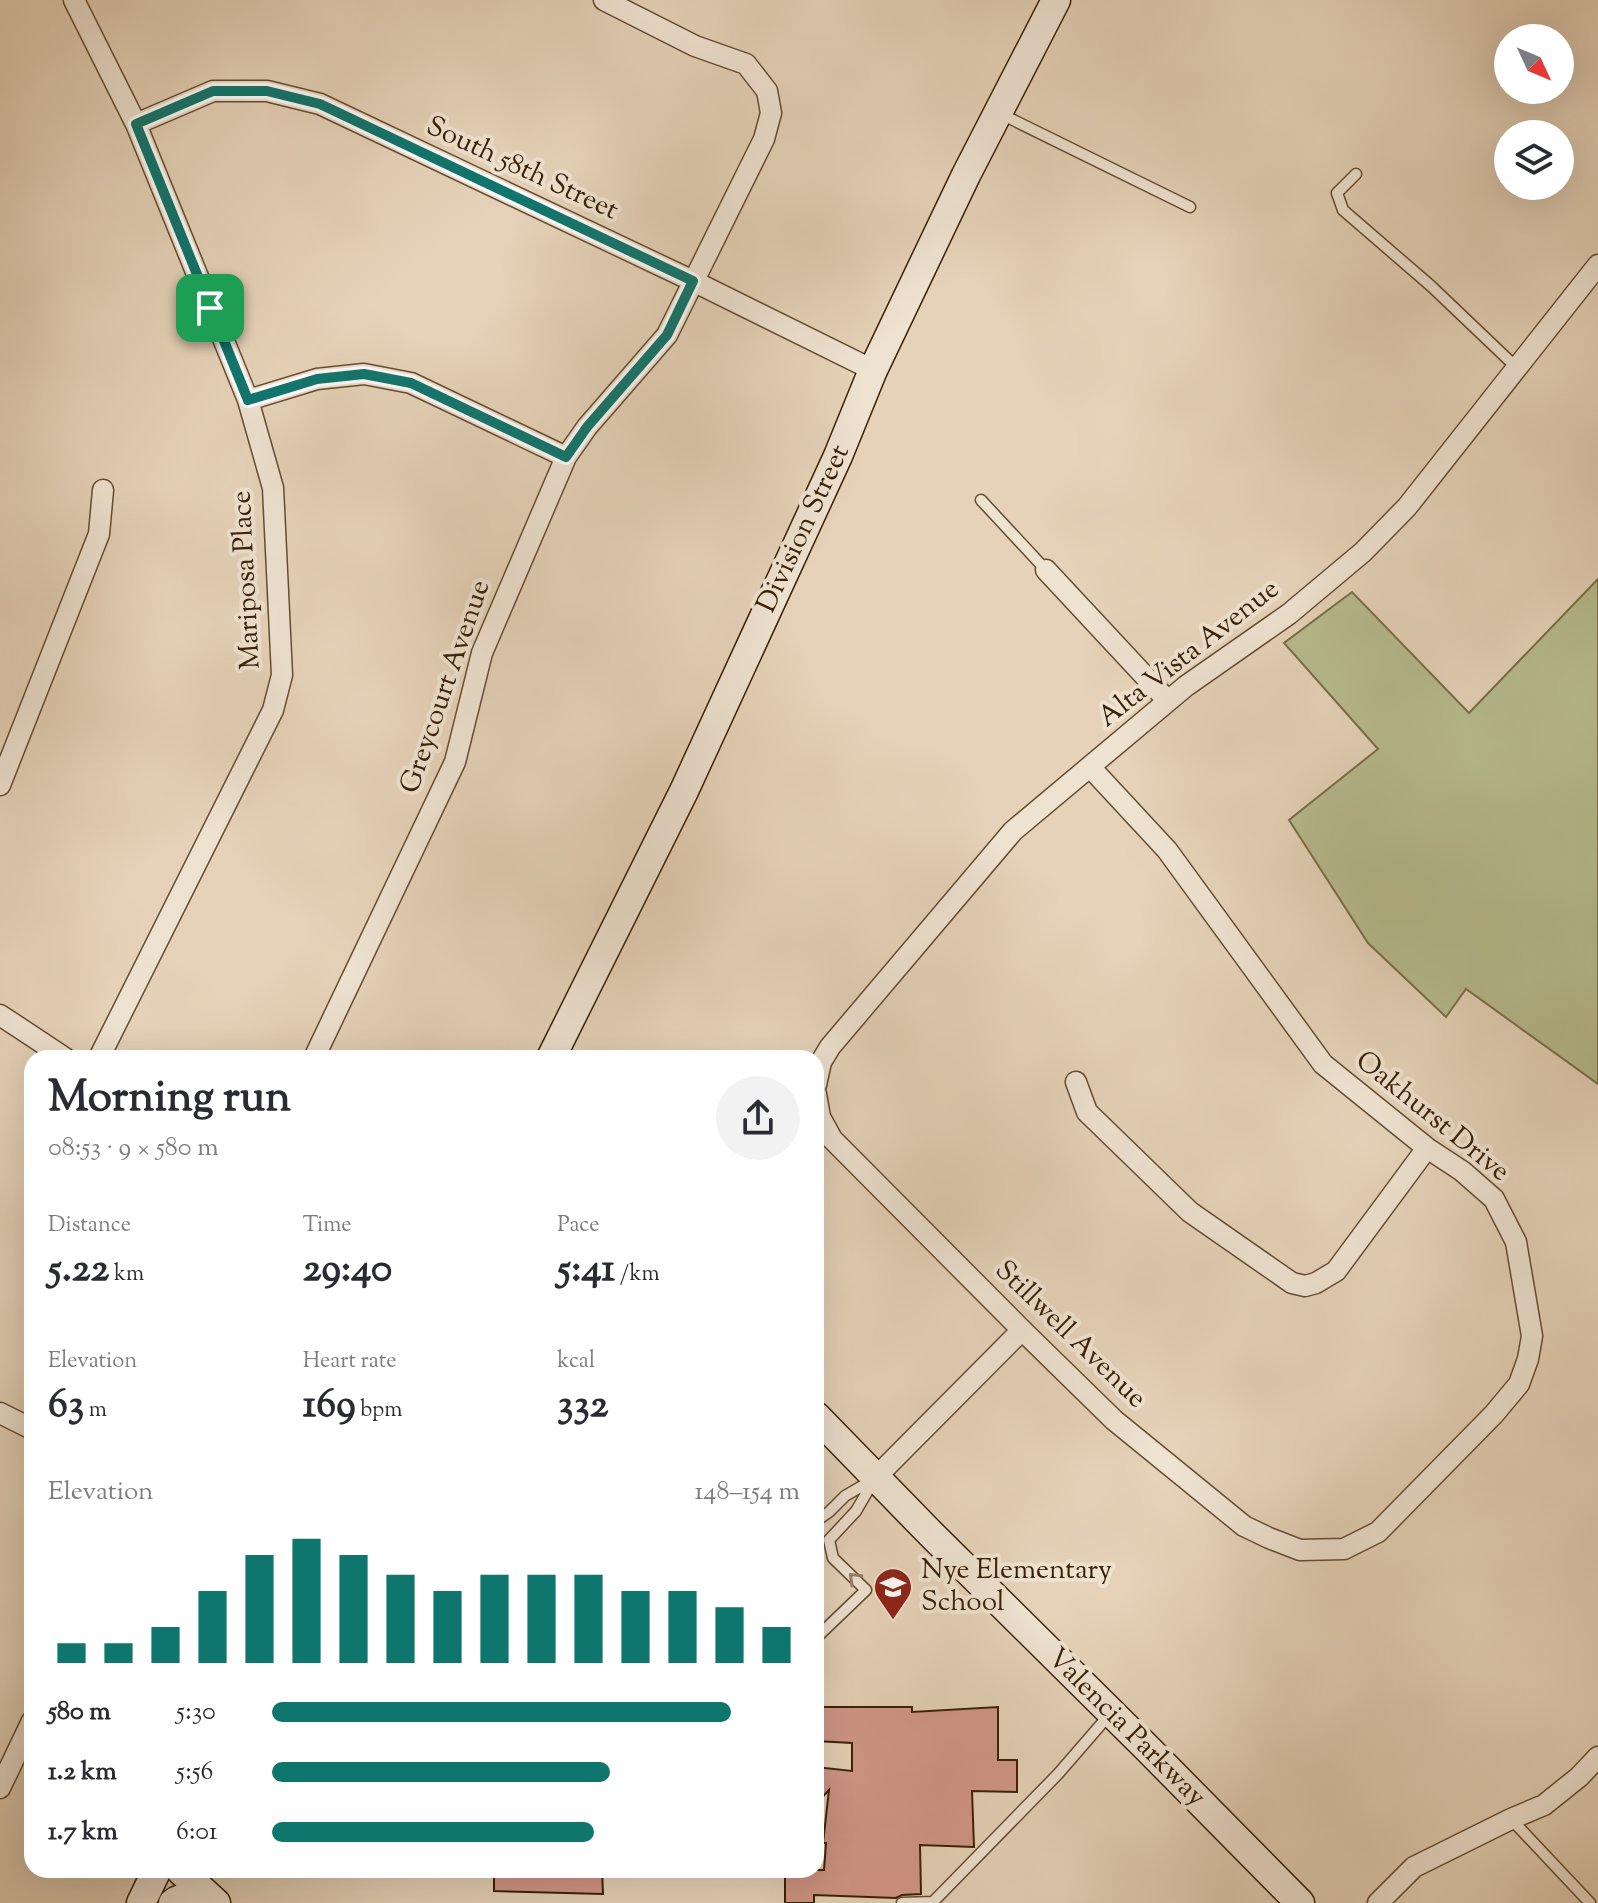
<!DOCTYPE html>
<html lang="en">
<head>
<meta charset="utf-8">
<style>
  :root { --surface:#fff; --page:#f2f2f3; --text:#2b2b33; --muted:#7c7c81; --accent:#0f766e }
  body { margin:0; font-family:"Sorts Mill Goudy",serif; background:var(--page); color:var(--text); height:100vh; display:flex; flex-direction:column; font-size:30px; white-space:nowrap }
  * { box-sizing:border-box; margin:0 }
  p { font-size:26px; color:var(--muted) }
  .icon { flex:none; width:44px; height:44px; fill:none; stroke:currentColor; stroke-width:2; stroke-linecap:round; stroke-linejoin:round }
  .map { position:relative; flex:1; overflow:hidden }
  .sheet { position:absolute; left:24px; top:1050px; width:800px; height:828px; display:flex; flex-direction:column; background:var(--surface); border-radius:24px; box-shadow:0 8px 32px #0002 }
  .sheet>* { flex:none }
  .needle { width:52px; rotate:134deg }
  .fabs { position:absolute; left:1494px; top:24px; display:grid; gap:16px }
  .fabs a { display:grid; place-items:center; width:80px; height:80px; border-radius:50%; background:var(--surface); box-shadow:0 8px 32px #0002; font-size:40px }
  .pin { position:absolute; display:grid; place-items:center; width:68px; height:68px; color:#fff; margin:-34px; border-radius:16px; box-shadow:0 4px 12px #0006 }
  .round { display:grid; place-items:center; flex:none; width:84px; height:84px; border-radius:42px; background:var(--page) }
  .overview { display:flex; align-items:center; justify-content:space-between; height:136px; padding:0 24px }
  h1 { font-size:44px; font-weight:700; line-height:60px }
  .metrics { display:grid; grid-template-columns:repeat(3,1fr); gap:12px; height:136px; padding:8px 24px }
  .metrics div { display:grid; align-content:center }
  .metrics b { font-size:40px; font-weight:700 }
  .metrics small { font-size:22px; font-weight:400 }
  .metrics p { font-size:22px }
  .chart { height:224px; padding:16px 24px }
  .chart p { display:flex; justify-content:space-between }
  .chart svg { width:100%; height:144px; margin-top:8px; stroke:var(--accent); stroke-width:6 }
  ul { padding:0 24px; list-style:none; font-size:26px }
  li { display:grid; grid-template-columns:128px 96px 1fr; align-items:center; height:60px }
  li i { height:20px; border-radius:10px; background:var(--accent) }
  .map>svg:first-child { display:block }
</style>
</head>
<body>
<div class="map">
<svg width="1598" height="1903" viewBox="0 0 1598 1903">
  <rect width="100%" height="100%" fill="#e5d2b8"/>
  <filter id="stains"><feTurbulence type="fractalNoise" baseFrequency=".0025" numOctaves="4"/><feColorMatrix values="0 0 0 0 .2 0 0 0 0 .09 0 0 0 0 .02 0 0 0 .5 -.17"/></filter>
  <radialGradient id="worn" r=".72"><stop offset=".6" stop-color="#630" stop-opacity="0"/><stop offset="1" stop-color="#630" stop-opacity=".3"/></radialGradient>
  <path fill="#b6bb8e" stroke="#786e48" stroke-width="2" d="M1598,579V1084L1466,989L1446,1017L1368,943L1289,820L1378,749L1284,643L1352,592L1469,713Z"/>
  <path fill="#d19687" stroke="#3a2003" stroke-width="2" d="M816,1707H912V1712L998,1707V1760H1017V1792L972,1791L974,1847L920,1845L921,1894L902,1895L896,1898L814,1895V1903H785V1870H824L826,1843H823L829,1790L816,1804V1767L852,1771V1743L816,1741Z
    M494,1870H602L603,1894L494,1891Z"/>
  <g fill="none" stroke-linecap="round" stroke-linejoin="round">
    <defs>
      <path id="lane" d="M1001,114L1190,207
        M1356,174L1337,193L1343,210L1431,286L1517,368
        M981,500L1046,570
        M816,1521L829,1512L845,1496L874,1479
        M816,1638L866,1590L833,1558L829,1540L856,1511L874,1480
        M1511,1819L1590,1903
        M902,1903L933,1902L1058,1774L1110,1714"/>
      <path id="street" d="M74,0L136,124L248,400L273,488L282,675L273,710L99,1058
        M136,124L213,91H267L320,104L693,281L873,370
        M248,400L317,379L364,374L411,383L566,457
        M1046,570L1168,701
        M0,785L99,534L103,490
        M0,1015L65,1058
        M314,1058L455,762L482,653L566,457L587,427L667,335L764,139L771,113L767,91L746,64L695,46L604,0
        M1076,1082L1087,1112L1190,1212L1292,1283L1305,1286L1316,1283L1336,1271L1427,1148
        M816,1085L821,1062L830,1047L1013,831L1186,686L1289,614L1363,552L1407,507L1598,265
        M816,1094L820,1117L832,1139L1022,1330L1114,1420L1244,1526L1269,1538L1300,1550L1344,1549L1378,1532L1494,1414L1519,1384L1528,1359L1532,1336L1516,1242L1494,1199L1462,1171L1427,1148L1323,1064L1167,850L1090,767
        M0,1413L32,1429
        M875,1478L1022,1330
        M0,1788L32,1721
        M1378,1903L1414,1867L1511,1819L1544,1805L1579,1777L1598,1757"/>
      <path id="secondary" d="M551,1058L684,791L838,456L873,370L966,175L1056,0
        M816,1416L931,1534L1147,1748L1300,1903
        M180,1870L216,1903
        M141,1903L157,1870
        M173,1903C184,1894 198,1898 210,1903"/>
    </defs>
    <use href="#lane" stroke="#654c30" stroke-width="13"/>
    <use href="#street" stroke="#654c30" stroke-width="23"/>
    <use href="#secondary" stroke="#3a2003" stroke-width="31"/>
    <use href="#lane" stroke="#eee2d1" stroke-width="10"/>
    <use href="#street" stroke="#eee2d1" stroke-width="20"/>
    <use href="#secondary" stroke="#eee2d1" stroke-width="28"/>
  </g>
  <defs><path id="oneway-chevron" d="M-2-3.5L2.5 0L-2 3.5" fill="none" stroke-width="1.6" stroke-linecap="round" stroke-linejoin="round" transform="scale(2)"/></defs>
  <use stroke="#94816a" href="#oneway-chevron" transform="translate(854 1578) rotate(-136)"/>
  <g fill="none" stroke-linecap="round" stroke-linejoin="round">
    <defs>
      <path id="route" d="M213,91H267L320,104L693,281L667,335L587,427L566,457L411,383L364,374L317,379L248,400L136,124Z"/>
    </defs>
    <use href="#route" stroke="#fff" stroke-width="16"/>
    <use href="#route" stroke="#0f766e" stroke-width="10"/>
  </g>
  <defs>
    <symbol id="school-pin" viewBox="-11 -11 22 30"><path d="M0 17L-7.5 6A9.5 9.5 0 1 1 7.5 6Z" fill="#8f2418" stroke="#eee2d1"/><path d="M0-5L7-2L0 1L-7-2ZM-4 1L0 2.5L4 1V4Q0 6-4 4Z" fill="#fff"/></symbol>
  </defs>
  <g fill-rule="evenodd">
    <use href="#school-pin" x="871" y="1565" width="44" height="60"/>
  </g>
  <g text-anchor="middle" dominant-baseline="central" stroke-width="8" stroke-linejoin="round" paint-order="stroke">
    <g font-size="28" fill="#3a2003" stroke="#eee2d1">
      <text transform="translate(522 169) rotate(25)">South 58th Street</text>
      <text transform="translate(804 529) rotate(-65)">Division Street</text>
      <text transform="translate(247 580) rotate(-93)">Mariposa Place</text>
      <text transform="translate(1189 654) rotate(-38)">Alta Vista Avenue</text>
      <text transform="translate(446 687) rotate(-71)">Greycourt Avenue</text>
      <text transform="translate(1432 1117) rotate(39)">Oakhurst Drive</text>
      <text transform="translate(1070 1335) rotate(44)">Stillwell Avenue</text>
      <text transform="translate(1126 1728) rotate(45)">Valencia Parkway</text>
    </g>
    <g font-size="28" fill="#3a2003" stroke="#eee2d1" text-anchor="start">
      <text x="921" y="1571">Nye Elementary<tspan x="921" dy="32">School</tspan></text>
    </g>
  </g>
  <rect width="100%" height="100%" filter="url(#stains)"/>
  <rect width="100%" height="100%" fill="url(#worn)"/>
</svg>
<div class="fabs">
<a><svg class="needle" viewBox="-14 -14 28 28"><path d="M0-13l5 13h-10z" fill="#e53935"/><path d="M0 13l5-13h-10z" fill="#7c7c81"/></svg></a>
<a><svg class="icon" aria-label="layers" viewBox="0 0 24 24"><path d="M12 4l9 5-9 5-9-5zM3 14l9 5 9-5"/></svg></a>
</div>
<div class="pin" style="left:210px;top:308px;background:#1e9e55"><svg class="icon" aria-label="arrive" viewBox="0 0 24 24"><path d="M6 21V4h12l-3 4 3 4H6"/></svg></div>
<section class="sheet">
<div class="overview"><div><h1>Morning run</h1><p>08:53 · 9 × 580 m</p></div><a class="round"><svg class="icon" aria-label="share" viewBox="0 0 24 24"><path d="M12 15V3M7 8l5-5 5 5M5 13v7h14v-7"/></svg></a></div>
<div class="metrics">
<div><p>Distance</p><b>5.22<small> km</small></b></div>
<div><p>Time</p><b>29:40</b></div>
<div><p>Pace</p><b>5:41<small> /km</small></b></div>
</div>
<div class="metrics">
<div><p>Elevation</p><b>63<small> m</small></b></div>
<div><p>Heart rate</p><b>169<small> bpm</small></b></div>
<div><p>kcal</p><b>332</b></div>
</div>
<div class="chart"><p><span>Elevation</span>148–154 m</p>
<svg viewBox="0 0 160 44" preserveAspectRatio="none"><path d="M5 44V38M15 44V38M25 44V33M35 44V22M45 44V11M55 44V6M65 44V11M75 44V17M85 44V22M95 44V17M105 44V17M115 44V17M125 44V22M135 44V22M145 44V27M155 44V33"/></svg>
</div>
<ul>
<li><b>580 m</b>5:30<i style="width:87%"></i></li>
<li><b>1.2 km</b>5:56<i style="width:64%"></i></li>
<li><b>1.7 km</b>6:01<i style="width:61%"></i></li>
</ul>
</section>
</div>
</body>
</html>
